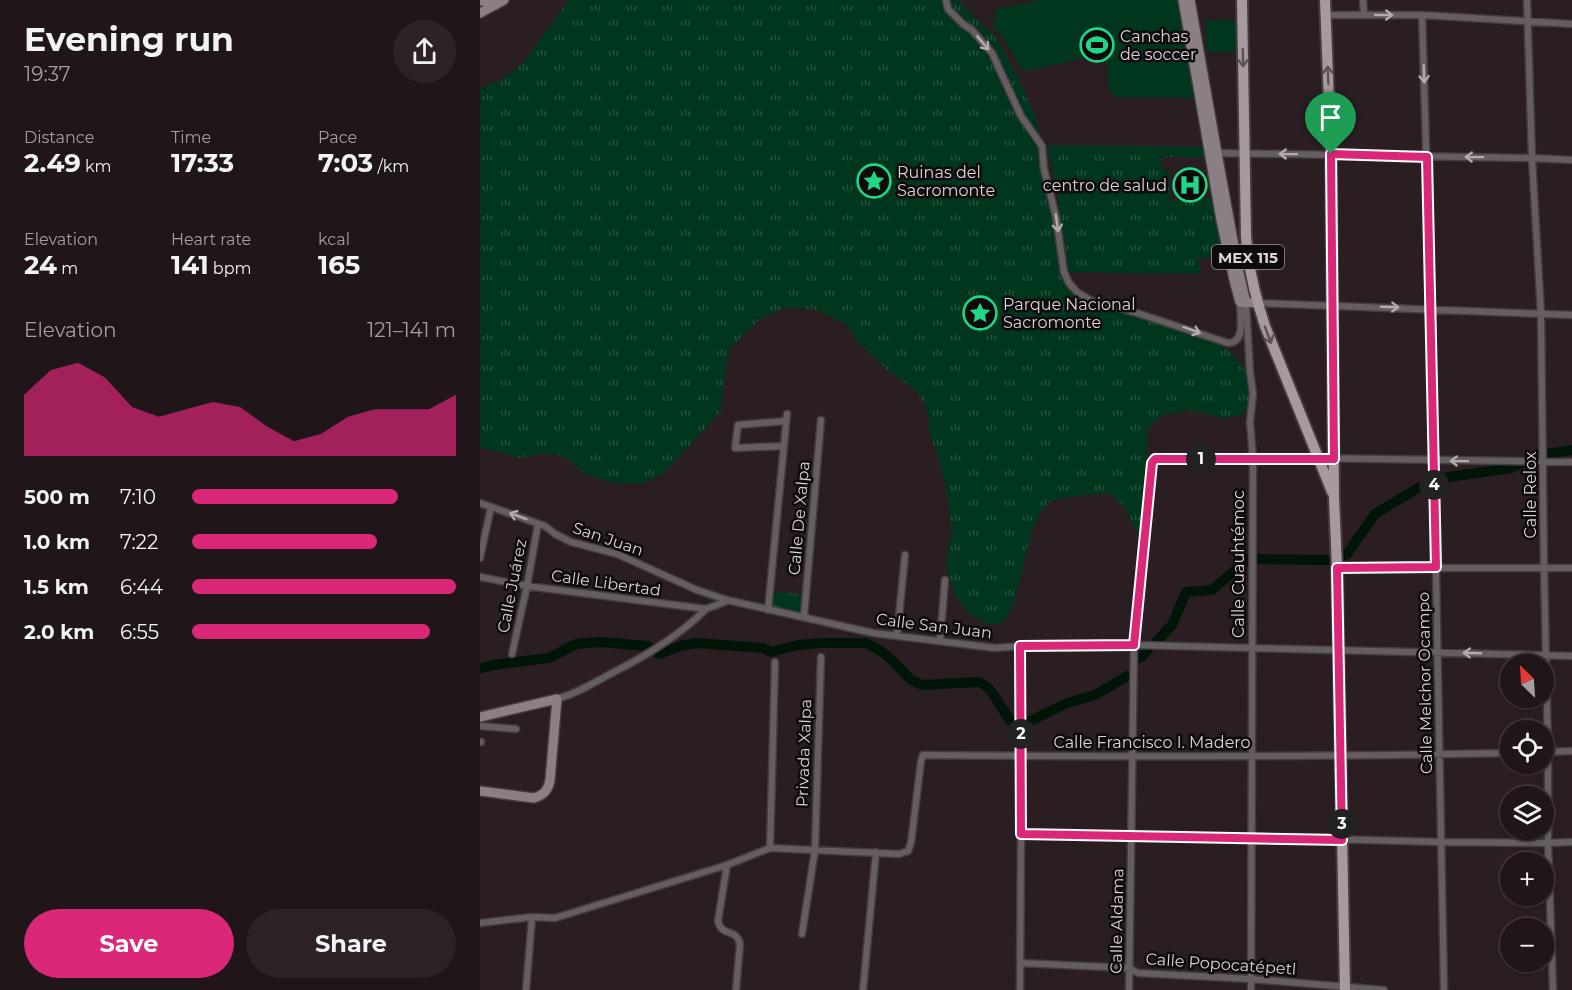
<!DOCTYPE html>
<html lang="en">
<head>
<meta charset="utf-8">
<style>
  :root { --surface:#20161a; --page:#2d2327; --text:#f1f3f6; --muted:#a29fa2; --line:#3d3539; --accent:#db2777 }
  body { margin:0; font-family:Montserrat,sans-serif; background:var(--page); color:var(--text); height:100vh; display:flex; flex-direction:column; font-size:22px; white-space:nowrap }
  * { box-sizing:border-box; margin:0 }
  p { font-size:20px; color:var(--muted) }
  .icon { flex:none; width:33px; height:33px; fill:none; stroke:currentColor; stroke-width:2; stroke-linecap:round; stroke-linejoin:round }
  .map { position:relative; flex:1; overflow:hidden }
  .details { display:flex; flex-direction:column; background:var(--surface); width:480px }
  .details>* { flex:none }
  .needle { width:39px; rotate:335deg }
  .tools { position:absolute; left:1020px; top:654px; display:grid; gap:12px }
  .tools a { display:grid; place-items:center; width:54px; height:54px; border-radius:50%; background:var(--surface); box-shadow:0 2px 4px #0004,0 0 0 2px var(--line); font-size:30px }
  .pin { position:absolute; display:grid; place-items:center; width:51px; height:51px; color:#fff; margin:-62px -26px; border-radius:50% 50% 50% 0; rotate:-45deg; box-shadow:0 0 6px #0007 }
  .pin .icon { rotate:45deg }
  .km { position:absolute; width:30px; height:30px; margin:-15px; border-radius:50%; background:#222; color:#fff; font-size:16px; line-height:30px; text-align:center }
  .round { display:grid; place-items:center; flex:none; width:63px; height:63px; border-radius:32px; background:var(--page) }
  .headline { display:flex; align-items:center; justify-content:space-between; height:102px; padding:0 24px }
  h1 { font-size:33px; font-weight:700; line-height:45px }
  .metrics { display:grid; grid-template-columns:repeat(3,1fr); gap:9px; height:102px; padding:6px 24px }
  .metrics div { display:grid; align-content:center }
  .metrics b { font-size:26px; font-weight:700 }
  .metrics small { font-size:16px; font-weight:400 }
  .metrics p { font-size:16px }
  .chart { height:168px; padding:12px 24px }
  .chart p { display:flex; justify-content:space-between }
  .chart svg { width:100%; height:108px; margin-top:6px; fill:var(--accent); opacity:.7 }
  .cta { display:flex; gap:12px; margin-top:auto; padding:12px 24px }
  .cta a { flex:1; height:69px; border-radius:36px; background:var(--accent); color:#fff; font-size:24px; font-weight:700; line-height:69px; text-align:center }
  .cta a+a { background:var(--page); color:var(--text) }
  ul { padding:0 24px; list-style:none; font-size:20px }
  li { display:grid; grid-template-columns:96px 72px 1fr; align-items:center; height:45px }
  li i { height:15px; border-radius:8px; background:var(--accent) }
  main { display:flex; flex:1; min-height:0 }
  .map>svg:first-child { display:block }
</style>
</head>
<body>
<main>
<section class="details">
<div class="headline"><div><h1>Evening run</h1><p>19:37</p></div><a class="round"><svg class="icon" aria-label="share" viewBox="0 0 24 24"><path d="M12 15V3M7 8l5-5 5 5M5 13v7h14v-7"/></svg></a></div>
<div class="metrics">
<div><p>Distance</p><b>2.49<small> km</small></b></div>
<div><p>Time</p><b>17:33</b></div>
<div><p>Pace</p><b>7:03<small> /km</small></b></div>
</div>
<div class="metrics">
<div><p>Elevation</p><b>24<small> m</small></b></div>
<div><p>Heart rate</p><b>141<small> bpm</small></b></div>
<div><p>kcal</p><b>165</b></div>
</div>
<div class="chart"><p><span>Elevation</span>121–141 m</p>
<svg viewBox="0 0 160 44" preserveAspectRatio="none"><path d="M0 44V19L10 9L20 6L30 12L40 24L50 28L60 25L70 22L80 24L90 32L100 38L110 35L120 28L130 25L140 25L150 25L160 19V44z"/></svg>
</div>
<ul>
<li><b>500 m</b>7:10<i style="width:78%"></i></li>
<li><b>1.0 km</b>7:22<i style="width:70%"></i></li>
<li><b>1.5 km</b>6:44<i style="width:100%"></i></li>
<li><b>2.0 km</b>6:55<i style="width:90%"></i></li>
</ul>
<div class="cta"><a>Save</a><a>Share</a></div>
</section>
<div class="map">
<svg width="1092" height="990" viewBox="0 0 1092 990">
  <defs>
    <pattern id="park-tufts" width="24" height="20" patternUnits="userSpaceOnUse" patternTransform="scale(1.5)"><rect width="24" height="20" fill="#00361d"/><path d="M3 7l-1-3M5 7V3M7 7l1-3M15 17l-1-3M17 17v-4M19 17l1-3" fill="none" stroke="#25523d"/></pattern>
  </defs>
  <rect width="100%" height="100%" fill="#2a1e23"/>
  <path fill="#00361d" d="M563,0H698L715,98L636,97L629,90L627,53L551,70H542L523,37L513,29L516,9Z
    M725,20H755L756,52H727Z"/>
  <path fill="url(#park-tufts)" d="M89,0H478L518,40L536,74L554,112L573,190L579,242L590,282L608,298L731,337C746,347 774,372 772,393C771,400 766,409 763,415L744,418L708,410L687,414L676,420L667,431V466L661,533L656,531C650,519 643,499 629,494C622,492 613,494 606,495C596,496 584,497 574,500C546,512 544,588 529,613C527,617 523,621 520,624L509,625L488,613L475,595L469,578L466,560L472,535L465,481L449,430V414L438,392L406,369L379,343L366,324L334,309L304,308L279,320L250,348L244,375L241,411L183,474L161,484L133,483L104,474L86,457L62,453L40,458L0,447V89L21,80L43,63Z
    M567,145L724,147L727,157H681V169L689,171L690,201L733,198L745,258H718L721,274L589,272L581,235L577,189Z
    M292,591L324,595L323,615L290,607Z"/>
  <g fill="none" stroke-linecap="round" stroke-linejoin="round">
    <path stroke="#001408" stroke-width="10" d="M676,642L692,625L706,592L732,590L768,559L853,560L867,554L895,514L948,482L969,477L1031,468L1060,455L1092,450
      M179,654L200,646L217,643L283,648L291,652L318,645L342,643H386L401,651L412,660L431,680L442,685L499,682C516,689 520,711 533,723
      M660,658L668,650
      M0,668L19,664L69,658L96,644L119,642L168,646
      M546,723L585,704L617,694L647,676"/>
    <defs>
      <path id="street" d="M466,0L468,9L483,24L492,30L512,53L541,116L562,146L564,169L576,217L584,272L589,283L597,292L612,301L654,312L748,343C766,343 760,317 760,302
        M883,0L884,14
        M1047,0L1052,158L1061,314L1064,568L1068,752V843L1073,990
        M845,15H942L1092,24
        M942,15L951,309L964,990
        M736,153L1052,158L1092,160
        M766,303L770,372L773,393L770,422L773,459L771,990
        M778,303L1092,315
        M304,446L255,448L258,425L306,421
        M0,503L65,526L75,534L91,542L137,554L217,590L247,600L393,633L515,648L540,646L654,645L1092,656
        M0,558L11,507
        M857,568H1092
        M0,577L47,586L226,609L247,601
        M288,610L307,414
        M324,617L341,420
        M417,636L425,555
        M460,641L465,580
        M32,654L47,586L58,524
        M77,699C97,693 114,683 132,673C166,656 199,636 226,609
        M0,726L36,729
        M0,742H1
        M1064,752L1092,751
        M541,834L652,837H771L961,842L1068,843L1092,842
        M290,848L295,662
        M247,865L238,921C242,938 256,927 260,944L256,990
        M0,923L52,917L75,918L247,865L290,848L419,854L428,851L431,843L441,761L443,755H445C640,757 835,757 1030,753
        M322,934L335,850L341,657
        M540,963L649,968L658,973L771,979L904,990
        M46,990L52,917
        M383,990L396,852
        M540,990L541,834L540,646
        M649,990L654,645L672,463L675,459L837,458L1092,462"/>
      <path id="secondary" d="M703,0L741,220L755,284L760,302L777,303
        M710,0L737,153L759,273L766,303
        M0,1L22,0
        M0,13L24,0
        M0,717L77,699L70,780C68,790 64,795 54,798L0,791"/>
      <path id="primary" d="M762,0L766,236C768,267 775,296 785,326L852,492
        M845,0L851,154L854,498L857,568L865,990"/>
    </defs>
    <use href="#street" stroke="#463b40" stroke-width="9"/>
    <use href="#secondary" stroke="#463b40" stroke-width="12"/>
    <use href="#primary" stroke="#463b40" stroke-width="14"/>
    <use href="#street" stroke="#655e61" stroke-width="6"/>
    <use href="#secondary" stroke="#8a8084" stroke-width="9"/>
    <use href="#primary" stroke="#a79a9f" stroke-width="10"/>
  </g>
  <defs><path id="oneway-shaft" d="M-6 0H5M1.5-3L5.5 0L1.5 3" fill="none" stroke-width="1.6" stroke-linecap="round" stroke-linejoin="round" transform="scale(1.5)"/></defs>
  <g stroke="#b2aaae">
    <use href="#oneway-shaft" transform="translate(904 15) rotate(1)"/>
    <use href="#oneway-shaft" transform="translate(503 43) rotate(50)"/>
    <use href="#oneway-shaft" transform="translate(944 74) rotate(88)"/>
    <use href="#oneway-shaft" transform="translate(808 154) rotate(-179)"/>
    <use href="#oneway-shaft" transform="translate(994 157) rotate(-179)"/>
    <use href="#oneway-shaft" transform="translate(577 223) rotate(82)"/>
    <use href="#oneway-shaft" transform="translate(910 307) rotate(2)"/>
    <use href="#oneway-shaft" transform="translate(712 330) rotate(20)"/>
    <use href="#oneway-shaft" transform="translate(979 461) rotate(-179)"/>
    <use href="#oneway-shaft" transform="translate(38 516) rotate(-160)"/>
    <use href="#oneway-shaft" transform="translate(992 653) rotate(-178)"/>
  </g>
  <g stroke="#5b5256">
    <use href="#oneway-shaft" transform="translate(763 58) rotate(89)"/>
    <use href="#oneway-shaft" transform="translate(848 75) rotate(-92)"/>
    <use href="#oneway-shaft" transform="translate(788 335) rotate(69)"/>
  </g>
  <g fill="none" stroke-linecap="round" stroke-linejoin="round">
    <defs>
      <path id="route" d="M851,154L947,157L956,567L857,568L862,840C755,837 648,837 541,834L540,646L654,645L672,463L675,459H854Z"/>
    </defs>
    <use href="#route" stroke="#fff" stroke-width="12"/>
    <use href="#route" stroke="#db2777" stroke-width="8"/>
  </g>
  <defs>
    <symbol id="stadium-ring" viewBox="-11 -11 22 22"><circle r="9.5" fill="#0f0a0c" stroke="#1fd887" stroke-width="1.5"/><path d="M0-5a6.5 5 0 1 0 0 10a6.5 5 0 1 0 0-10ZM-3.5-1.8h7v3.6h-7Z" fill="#1fd887"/></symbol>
    <symbol id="sight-ring" viewBox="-11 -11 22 22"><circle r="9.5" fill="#0f0a0c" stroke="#1fd887" stroke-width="1.5"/><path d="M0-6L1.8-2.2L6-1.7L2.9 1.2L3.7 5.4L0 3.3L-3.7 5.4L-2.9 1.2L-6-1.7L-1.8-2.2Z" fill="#1fd887"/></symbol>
    <symbol id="hospital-ring" viewBox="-11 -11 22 22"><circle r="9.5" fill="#0f0a0c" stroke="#1fd887" stroke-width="1.5"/><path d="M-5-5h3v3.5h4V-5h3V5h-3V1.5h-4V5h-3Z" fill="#1fd887"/></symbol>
  </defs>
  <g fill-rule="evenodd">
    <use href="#stadium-ring" x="598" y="26" width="38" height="38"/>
    <use href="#sight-ring" x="375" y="162" width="38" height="38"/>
    <use href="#hospital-ring" x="691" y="166" width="38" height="38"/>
    <use href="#sight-ring" x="481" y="294" width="38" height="38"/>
  </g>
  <g text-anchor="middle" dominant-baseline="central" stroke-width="5" stroke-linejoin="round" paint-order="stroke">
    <rect fill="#0f0a0c" stroke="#9e979a" stroke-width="1.5" x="732" y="245" width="72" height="24" rx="4.5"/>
    <g font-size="15" font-weight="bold" fill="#dcd3d7">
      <text x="768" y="257">MEX 115</text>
    </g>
    <g font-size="16" fill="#dcd3d7" stroke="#0f0a0c" text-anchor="start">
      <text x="640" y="36">Canchas<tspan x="640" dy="18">de soccer</tspan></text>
      <text x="417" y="172">Ruinas del<tspan x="417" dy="18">Sacromonte</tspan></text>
      <text x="687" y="185" text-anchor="end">centro de salud</text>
      <text x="523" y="304">Parque Nacional<tspan x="523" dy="18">Sacromonte</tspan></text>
    </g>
    <g font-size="16" fill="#dcd3d7" stroke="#0f0a0c">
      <text transform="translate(1050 495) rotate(-90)">Calle Relox</text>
      <text transform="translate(319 518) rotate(-85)">Calle De Xalpa</text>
      <text transform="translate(128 539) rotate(19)">San Juan</text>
      <text transform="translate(758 564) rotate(-90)">Calle Cuauhtémoc</text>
      <text transform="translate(126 583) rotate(8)">Calle Libertad</text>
      <text transform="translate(32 586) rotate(-79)">Calle Juárez</text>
      <text transform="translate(454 626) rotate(7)">Calle San Juan</text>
      <text transform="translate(945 683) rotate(-91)">Calle Melchor Ocampo</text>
      <text x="672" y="742">Calle Francisco I. Madero</text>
      <text transform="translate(324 753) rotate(-88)">Privada Xalpa</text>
      <text transform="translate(637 921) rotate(-89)">Calle Aldama</text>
      <text transform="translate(741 964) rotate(4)">Calle Popocatépetl</text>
    </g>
  </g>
</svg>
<div class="tools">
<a><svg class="needle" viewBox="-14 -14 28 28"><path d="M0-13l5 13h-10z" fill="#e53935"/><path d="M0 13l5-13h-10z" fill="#a29fa2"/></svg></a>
<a><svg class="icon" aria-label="locate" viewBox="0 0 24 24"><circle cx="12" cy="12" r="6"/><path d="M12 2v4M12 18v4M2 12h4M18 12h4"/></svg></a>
<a><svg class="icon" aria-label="layers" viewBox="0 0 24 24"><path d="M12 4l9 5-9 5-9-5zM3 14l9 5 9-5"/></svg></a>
<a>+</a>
<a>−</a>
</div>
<div class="pin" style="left:851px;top:154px;background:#1e9e55"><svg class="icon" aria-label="arrive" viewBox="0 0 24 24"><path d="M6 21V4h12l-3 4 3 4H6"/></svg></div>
<b class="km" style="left:721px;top:459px">1</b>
<b class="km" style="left:541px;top:734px">2</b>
<b class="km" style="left:862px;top:824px">3</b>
<b class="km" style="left:954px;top:485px">4</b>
</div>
</main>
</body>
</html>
